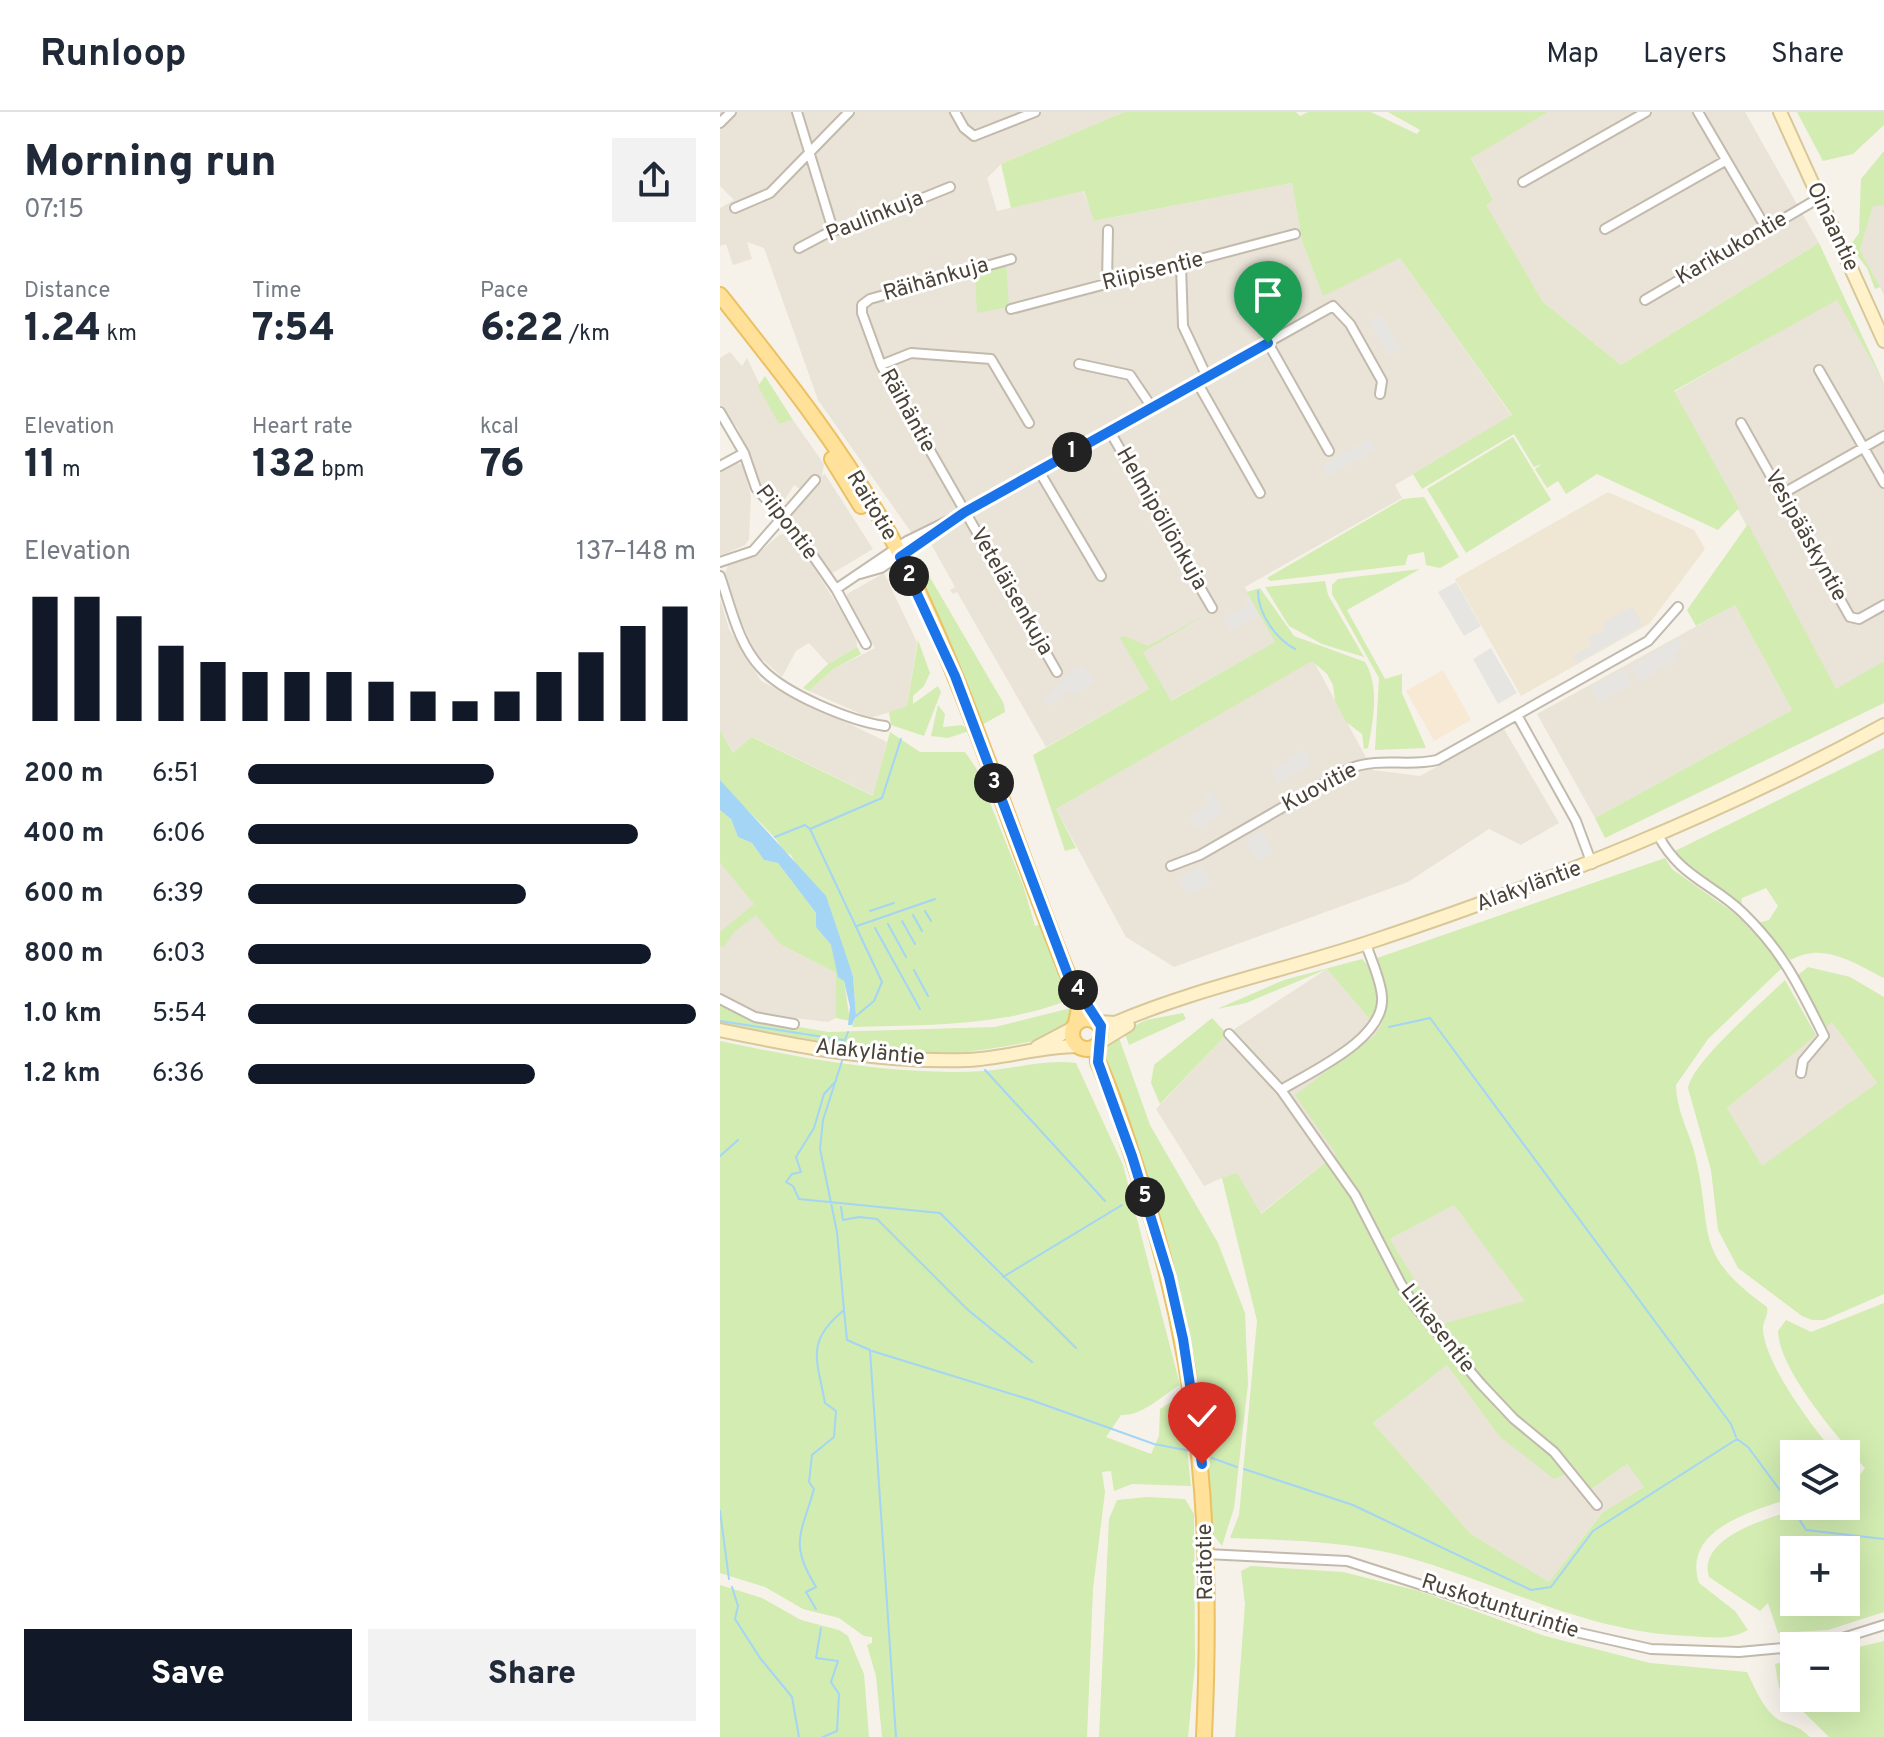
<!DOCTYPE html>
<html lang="en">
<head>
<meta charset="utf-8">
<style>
  :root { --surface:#fff; --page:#f2f2f3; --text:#1f2937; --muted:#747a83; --line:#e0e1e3; --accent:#111827 }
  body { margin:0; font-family:Overpass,sans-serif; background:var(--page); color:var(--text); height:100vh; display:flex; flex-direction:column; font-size:30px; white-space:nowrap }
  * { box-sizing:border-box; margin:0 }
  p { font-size:26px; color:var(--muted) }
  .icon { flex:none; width:44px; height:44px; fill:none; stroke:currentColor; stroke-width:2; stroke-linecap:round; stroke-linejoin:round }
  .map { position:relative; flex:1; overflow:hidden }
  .drawer { display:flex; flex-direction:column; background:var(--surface); width:720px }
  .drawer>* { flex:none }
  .buttons { position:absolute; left:1060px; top:1328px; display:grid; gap:16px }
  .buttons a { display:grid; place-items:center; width:80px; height:80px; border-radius:0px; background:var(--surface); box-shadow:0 8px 32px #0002; font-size:40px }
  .pin { position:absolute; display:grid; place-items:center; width:68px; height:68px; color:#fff; margin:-82px -34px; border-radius:50% 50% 50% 0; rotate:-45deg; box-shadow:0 0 8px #0007 }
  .pin .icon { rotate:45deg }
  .km { position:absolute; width:40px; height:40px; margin:-20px; border-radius:50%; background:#222; color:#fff; font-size:22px; line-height:40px; text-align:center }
  .round { display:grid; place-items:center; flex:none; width:84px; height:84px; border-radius:0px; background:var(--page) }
  .summary { display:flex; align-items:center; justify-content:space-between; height:136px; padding:0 24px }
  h1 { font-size:44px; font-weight:800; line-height:60px }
  .stats { display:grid; grid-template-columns:repeat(3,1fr); gap:12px; height:136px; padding:8px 24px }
  .stats div { display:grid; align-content:center }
  .stats b { font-size:40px; font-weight:800 }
  .stats small { font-size:22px; font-weight:400 }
  .stats p { font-size:22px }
  .chart { height:224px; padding:16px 24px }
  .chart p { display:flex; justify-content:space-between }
  .chart svg { width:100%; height:144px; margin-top:8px; stroke:var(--accent); stroke-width:6 }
  .action { display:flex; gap:16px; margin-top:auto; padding:16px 24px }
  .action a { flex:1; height:92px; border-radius:0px; background:var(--accent); color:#fff; font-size:32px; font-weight:800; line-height:92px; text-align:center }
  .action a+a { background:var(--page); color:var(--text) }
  ul { padding:0 24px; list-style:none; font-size:26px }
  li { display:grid; grid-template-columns:128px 96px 1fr; align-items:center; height:60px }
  li i { height:20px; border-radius:10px; background:var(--accent) }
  header { display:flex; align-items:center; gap:48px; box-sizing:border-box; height:112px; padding:0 40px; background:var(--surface); border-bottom:2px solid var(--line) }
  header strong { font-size:38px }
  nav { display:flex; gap:44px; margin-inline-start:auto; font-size:28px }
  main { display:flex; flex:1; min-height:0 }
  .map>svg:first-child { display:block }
</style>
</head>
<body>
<header>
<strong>Runloop</strong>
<nav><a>Map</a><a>Layers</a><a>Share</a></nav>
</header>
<main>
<section class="drawer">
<div class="summary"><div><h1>Morning run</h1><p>07:15</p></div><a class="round"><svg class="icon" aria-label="share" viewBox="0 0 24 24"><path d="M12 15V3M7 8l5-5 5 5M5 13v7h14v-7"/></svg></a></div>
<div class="stats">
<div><p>Distance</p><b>1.24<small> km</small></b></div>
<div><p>Time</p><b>7:54</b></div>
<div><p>Pace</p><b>6:22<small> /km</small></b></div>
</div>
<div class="stats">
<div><p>Elevation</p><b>11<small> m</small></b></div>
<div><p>Heart rate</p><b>132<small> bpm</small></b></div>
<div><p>kcal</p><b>76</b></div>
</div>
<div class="chart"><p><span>Elevation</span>137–148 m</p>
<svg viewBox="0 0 160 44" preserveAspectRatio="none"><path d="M5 44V6M15 44V6M25 44V12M35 44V21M45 44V26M55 44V29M65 44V29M75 44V29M85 44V32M95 44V35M105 44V38M115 44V35M125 44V29M135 44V23M145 44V15M155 44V9"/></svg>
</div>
<ul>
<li><b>200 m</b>6:51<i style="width:55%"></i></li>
<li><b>400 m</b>6:06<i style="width:87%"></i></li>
<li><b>600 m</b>6:39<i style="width:62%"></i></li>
<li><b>800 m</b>6:03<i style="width:90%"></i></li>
<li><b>1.0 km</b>5:54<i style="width:100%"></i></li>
<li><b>1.2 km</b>6:36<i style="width:64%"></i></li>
</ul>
<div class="action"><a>Save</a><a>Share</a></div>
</section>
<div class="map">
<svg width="1164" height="1625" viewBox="0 0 1164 1625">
  <rect width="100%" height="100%" fill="#f6f2ea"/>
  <path fill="#eae4d8" d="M0,0H404L281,52L267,66L277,99L363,79L375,109L572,71L582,129L603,183L680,146L792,304L675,373L682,386L525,475L556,530L450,589L423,540L408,539L429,577L326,635L237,480L233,482L230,478L235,475L211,432L203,437L98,288L44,136L27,130L32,147L13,153L6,132L0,134V96L14,88L0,74Z
    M828,0H1025L1099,131L901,253L823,190L765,93L773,88L751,45Z
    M1153,93H1164V183L1140,138Z
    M1117,187L1164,271V549L1116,578L954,280Z
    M10,240L22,254L27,246L59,312L73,308L104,352L102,364L105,362L153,437L111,462L71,403L85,380L74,373L61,394L44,381L18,317L0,293V246Z
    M16,350L23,353L31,385L29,427L25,433L0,444V358Z
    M67,422L74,425L136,522L137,535L108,552L89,531L76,539L62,565L36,542L20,507L5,460L9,452L34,445L59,423Z
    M164,461L197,530L187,595L150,606L89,579L112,558L155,536L128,494L127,482Z
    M0,487L9,517L41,569L167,630L154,684L33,625L13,641L0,618Z
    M1015,493L1072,598L875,706L817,602Z
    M593,548L653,658L700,664L784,617L839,711L801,733L769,717L688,770L454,855L406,825L336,697Z
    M0,751L35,792L30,795L60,832L116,861V906L108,910L32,901L0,882Z
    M607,857L653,911L661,915L616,1042L540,1102L502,1066L484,1074L436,997L507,922Z
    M1112,909L1157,971L1042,1055L1007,996Z
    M734,1093L806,1189L722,1213L670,1127Z
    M727,1253L779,1324L855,1358L870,1378L907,1352L924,1375L881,1402L829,1470L751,1422L653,1311Z"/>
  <path fill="#f8e9d5" d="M723,558L751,608L714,629L686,579Z"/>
  <path fill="#efe7d4" d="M888,380L974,418L985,437L929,512L801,584L735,467Z"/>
  <path fill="#d2ecb1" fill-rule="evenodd" d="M404,0H576L580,4L588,0H651L697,22L700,18L668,0H828L751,46L773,88L766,93L823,190L901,253L1099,131L1164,271L1117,188L954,279L1019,396L998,418L877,362L846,382L838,369L827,376L815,357L822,352L814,355L794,322L702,377L693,362L792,303L680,146L603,184L582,129L572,71L374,109L364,79L291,96L281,52Z
    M1077,0H1164V13L1133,42L1103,49Z
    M1164,39V93L1153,94L1140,138L1160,175L1155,177L1147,156L1130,134L1139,121L1141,67Z
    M286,152L289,195L257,201L255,163Z
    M45,264L73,308L59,312L38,274Z
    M793,325L831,388L746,441L707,377Z
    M704,385L739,445L720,456L706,453L704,440L688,443L685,453L550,469L547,466L683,387Z
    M1028,412L1116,577L1164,549V591L885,726L875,706L1072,598L1015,493L976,514L967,498Z
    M191,442L208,462L284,592L285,600L258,615L189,448Z
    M700,457L627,498L665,567L682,562V581L706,636L655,638L659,566L612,482V473L618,467Z
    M605,469L608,483L644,545L602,532L569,514L545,475Z
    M540,476L574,524L645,550C660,574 653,610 648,636L644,637L642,622L626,610L615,589L613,573L607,562L592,549L336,697L356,736L345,739L313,643L429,577L400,526L404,524L428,534L489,501L423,540L451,589L555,530L527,480Z
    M198,528L210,561L204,574L193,584V592L218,574L221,580L204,624L171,613L169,600L187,594Z
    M137,535L141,542L112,558L89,579L83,576L108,552Z
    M218,593L225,602L223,615L242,613L249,619L228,626L211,624Z
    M0,618L13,641L32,625L153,684L170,620L200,640H245L256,656L304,776L315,814L322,812L351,887C282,915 205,913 132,915L136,904L133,863L71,743C60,739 61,732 54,725C36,705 16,689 0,668Z
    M1164,636V866C1134,851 1103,829 1071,848L1037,811L1049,808L1058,794L1046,776L1022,786L1021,794L961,751L953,740Z
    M0,698L11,707L18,725L32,731L44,748L58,751L96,801V815L111,833L124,869L130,909L116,906V861L60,832L36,803L14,820L4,835L0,834V820L34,792L0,751Z
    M945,746L952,757L1017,803L1065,853L988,927L956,973C956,996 968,1018 974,1039C995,1120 969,1139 1047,1195C1049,1204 1042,1210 1043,1219C1047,1255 1092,1314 1115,1342H1074V1385C1038,1398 961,1415 979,1471L1015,1499L1028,1518C1008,1529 990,1525 968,1524C860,1520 776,1468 675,1442C621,1429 566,1428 510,1426L519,1403L537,1209L502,1066L517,1061L541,1102L616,1042L575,983L655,923C673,896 666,876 657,846ZM734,1093L805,1189L722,1212L670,1127ZM727,1253L779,1324L834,1367L855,1358L870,1378L907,1352L924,1375L882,1401L829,1470L751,1422L653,1311Z
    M642,847C659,863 659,890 653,911L607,857L526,891L497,897L564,868Z
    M1088,855L1130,865L1164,885V1182L1104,1208H1092L1082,1204L1018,1156L998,1118L991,1058L968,976C973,949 1043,890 1065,868L1096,923L1007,996L1042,1054L1157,971L1112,910L1105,916L1086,889L1078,863Z
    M0,893L25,906L109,920L275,915L351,896L354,901C350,908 346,917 339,921C324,930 242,942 222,942L141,936L0,912Z
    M463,901L466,907L409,933L404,919L426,908Z
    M492,906L507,922L440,992L431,971L434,953Z
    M398,923L430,1013L498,1131L525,1201L528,1272L514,1396L502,1434L492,1421L478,1276L454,1162L380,940Z
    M0,929C86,947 175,964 264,959C295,957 324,947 356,951L403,1053L460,1273C441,1284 423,1304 401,1303L386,1325L431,1342L439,1324L440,1297L461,1284L471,1374L412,1372L394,1379L391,1359L382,1360L385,1380L373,1477L367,1625H162L156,1564L147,1533L152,1531V1525L144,1524L119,1506L83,1497L45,1475L0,1461Z
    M1164,1191V1500L1108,1518L1058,1521L1048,1491L1040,1499L989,1465C976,1423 1059,1402 1088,1395C1100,1392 1114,1394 1126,1394V1368L1139,1364L1145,1356C1119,1327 1059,1258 1058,1219L1066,1208L1091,1220ZM1126,1438V1490H1074V1438Z
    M427,1385L465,1387L474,1402L475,1552L468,1625H379L389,1407L397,1388Z
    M531,1454L623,1460L699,1479L825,1524L930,1551L1027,1560C1035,1576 1044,1600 1061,1609C1073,1614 1080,1615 1090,1625H515L525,1492L521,1459Z
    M0,1473L42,1486L81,1508L119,1518L128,1524L144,1562L149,1625H0Z
    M1164,1529V1625H1109L1059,1576L1055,1552L1074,1547V1586H1126V1538Z"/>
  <path fill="#e7e5e2" d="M661,203L681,237L669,244L649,209Z
    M649,327L655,338L608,364L602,353Z
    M736,470L761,514L744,524L718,480Z
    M528,485L538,503L511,518L504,506L528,493L525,486Z
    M912,494L923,513L857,551L853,544L871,533L867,525L885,519L882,512Z
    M958,527L963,536L954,541L958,547L919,569L911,554Z
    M771,536L797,581L778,592L753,547Z
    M363,553L374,570L355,583L349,577L330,594L323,588L347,563Z
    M904,557L912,572L879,590L871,575Z
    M584,637L592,652L558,671L552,659Z
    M491,679L504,700L477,717L469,704L489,692L485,683Z
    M542,719L553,740L538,749L526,728Z
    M482,754L491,771L468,784L458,767Z"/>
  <path fill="#a4d5f5" d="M0,668L106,784L133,864L136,904L132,913H128L130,895L124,869L118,865L111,833L96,815V801L58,751L44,748L32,731L18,725L11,707L0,698Z"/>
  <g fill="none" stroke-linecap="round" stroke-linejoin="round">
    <path stroke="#a4d5f5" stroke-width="2" d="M538,479C538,502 556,527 575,537
      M90,717L162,870L154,889L136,904
      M55,725L85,713L90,717L162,686L181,627
      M150,799L174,791
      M205,799L211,809
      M193,803L202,819
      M182,809L195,832
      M168,812L186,845
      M137,814L215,787
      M155,816L200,897
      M194,858L208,884
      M0,909L123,928
      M669,915L710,906L1011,1312L1016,1325
      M123,933L128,920
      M265,958L385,1089
      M116,969L104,982L94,1016L76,1045L81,1060L72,1062L66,1070L73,1074L79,1087L220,1101L356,1236
      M0,1044L18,1028
      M121,1095L123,1108L139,1105L157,1107L248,1198L312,1250
      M283,1165L402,1093
      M124,1198L127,1228L150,1238L176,1625
      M152,1239L311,1288L434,1332L471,1339
      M492,1346L517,1355
      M524,1357L633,1393L811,1478L831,1475L873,1419L1017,1327L1028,1335L1065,1385
      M0,1399L9,1467
      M1076,1402L1086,1418L1164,1427
      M12,1475L18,1494L15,1507L40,1546L72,1585L79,1625
      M96,1497L86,1480L96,1475C69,1431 81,1423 94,1377L89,1370L92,1343L114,1325L116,1299L105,1291C97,1247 85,1230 124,1198L117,1120L100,1037L103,1008L122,949
      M101,1516L96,1546L118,1549L111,1570L119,1582L117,1619L103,1625"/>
    <defs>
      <path id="street" d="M77,0L113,118
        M235,0L244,16L254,24L315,0
        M978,0L1046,116
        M0,11L11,0
        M803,70L926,0
        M15,96L50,81L129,0
        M885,117L1005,49
        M79,136L113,118L126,117L230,75
        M291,147L150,187L142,193V201L161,253L337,560
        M461,153L463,214L487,265
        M387,171L388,118
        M925,188L1099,86
        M291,197L575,122
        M548,231L609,339
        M359,252L410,263L431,294
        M161,253L191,241L271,247L309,311
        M1099,258L1164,371
        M477,270L540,381
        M0,300L24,341L36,376L77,421L116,477L187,429L232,407
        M1021,311L1130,505L1139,507L1164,493
        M389,318L492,496
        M0,354L24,341
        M319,359L381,464
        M1062,382L1164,324
        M0,450L33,439L95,368
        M140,462L161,456L245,400L613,194L630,212L662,269L660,282
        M0,464C11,495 18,532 41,556C65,582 130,609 165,614
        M116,477L146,532
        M797,603L856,709L872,752
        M938,723C960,765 992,771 1023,801C1064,841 1079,874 1104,924L1083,949L1081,961
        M451,754L480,743L631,656C660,645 688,655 717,648L928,529L958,495
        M646,832C651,848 661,868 662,885C665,927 592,959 561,978L635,1083L681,1172L695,1194L761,1272L794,1307L834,1340L877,1393
        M0,887L35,905L74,912
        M509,922L561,978
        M486,1442L627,1449L829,1514L931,1537L1019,1540L1074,1535
        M1081,1534L1113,1529L1164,1513"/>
      <path id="secondary" d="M1060,0L1164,229
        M378,910L395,911C477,876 566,858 650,830C827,771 1000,703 1164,613
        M0,918C81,935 165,951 248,948C285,946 321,934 357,934
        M380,930L408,913
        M317,935L353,916"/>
      <path id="primary" d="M0,183C61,260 124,339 171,425C245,564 289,718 348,863L359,897L356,911
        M112,347L141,394
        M352 922a15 15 0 1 1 30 0a15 15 0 1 1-30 0Z
        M377,934L378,950C396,990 409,1034 423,1077C483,1265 493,1429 484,1625"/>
    </defs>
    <use href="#street" stroke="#c2baac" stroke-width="12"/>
    <use href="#secondary" stroke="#d8c798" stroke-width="16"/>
    <use href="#primary" stroke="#ebc163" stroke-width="18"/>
    <use href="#street" stroke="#fff" stroke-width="8"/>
    <use href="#secondary" stroke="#fff2cb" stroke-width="12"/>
    <use href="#primary" stroke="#ffe19a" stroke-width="14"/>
  </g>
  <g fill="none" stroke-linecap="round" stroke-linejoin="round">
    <defs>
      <path id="route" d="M482,1352L463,1227L449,1165L412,1044L378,950L381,914L348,863L235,564L180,445L245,400L548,231"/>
    </defs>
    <use href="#route" stroke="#fff" stroke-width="16"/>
    <use href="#route" stroke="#1a73e8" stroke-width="10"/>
  </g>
  <g text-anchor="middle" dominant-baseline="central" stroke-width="6" stroke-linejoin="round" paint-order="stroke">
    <g font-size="22" fill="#4b4337" stroke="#fff">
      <text transform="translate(155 105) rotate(-22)">Paulinkuja</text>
      <text transform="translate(1112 115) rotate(65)">Oinaantie</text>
      <text transform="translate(1012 137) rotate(-30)">Karikukontie</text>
      <text transform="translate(433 160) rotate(-14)">Riipisentie</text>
      <text transform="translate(216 168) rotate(-16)">Räihänkuja</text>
      <text transform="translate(187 299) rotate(61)">Räihäntie</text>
      <text transform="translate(151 394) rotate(59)">Raitotie</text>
      <text transform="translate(441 407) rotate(60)">Helmipöllönkuja</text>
      <text transform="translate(66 411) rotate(53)">Piipontie</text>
      <text transform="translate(1085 424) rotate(61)">Vesipääskyntie</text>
      <text transform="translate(291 480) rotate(60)">Veteläisenkuja</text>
      <text transform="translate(600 676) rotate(-28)">Kuovitie</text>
      <text transform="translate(809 775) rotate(-20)">Alakyläntie</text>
      <text transform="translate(150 941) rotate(6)">Alakyläntie</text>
      <text transform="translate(717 1217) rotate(52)">Liikasentie</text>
      <text transform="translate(486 1450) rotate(-91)">Raitotie</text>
      <text transform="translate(780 1495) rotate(18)">Ruskotunturintie</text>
    </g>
  </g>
</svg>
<div class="buttons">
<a><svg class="icon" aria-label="layers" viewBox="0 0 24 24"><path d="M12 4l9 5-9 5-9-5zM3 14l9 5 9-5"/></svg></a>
<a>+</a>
<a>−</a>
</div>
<div class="pin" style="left:548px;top:231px;background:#1e9e55"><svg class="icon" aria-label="arrive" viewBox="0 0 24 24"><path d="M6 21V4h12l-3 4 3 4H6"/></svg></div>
<div class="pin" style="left:482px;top:1352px;background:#d93025"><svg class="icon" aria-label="check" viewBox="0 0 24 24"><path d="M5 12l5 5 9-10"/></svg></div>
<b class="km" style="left:352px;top:340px">1</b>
<b class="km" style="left:189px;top:464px">2</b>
<b class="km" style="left:274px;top:671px">3</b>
<b class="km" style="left:358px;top:878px">4</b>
<b class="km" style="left:425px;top:1085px">5</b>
</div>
</main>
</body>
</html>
